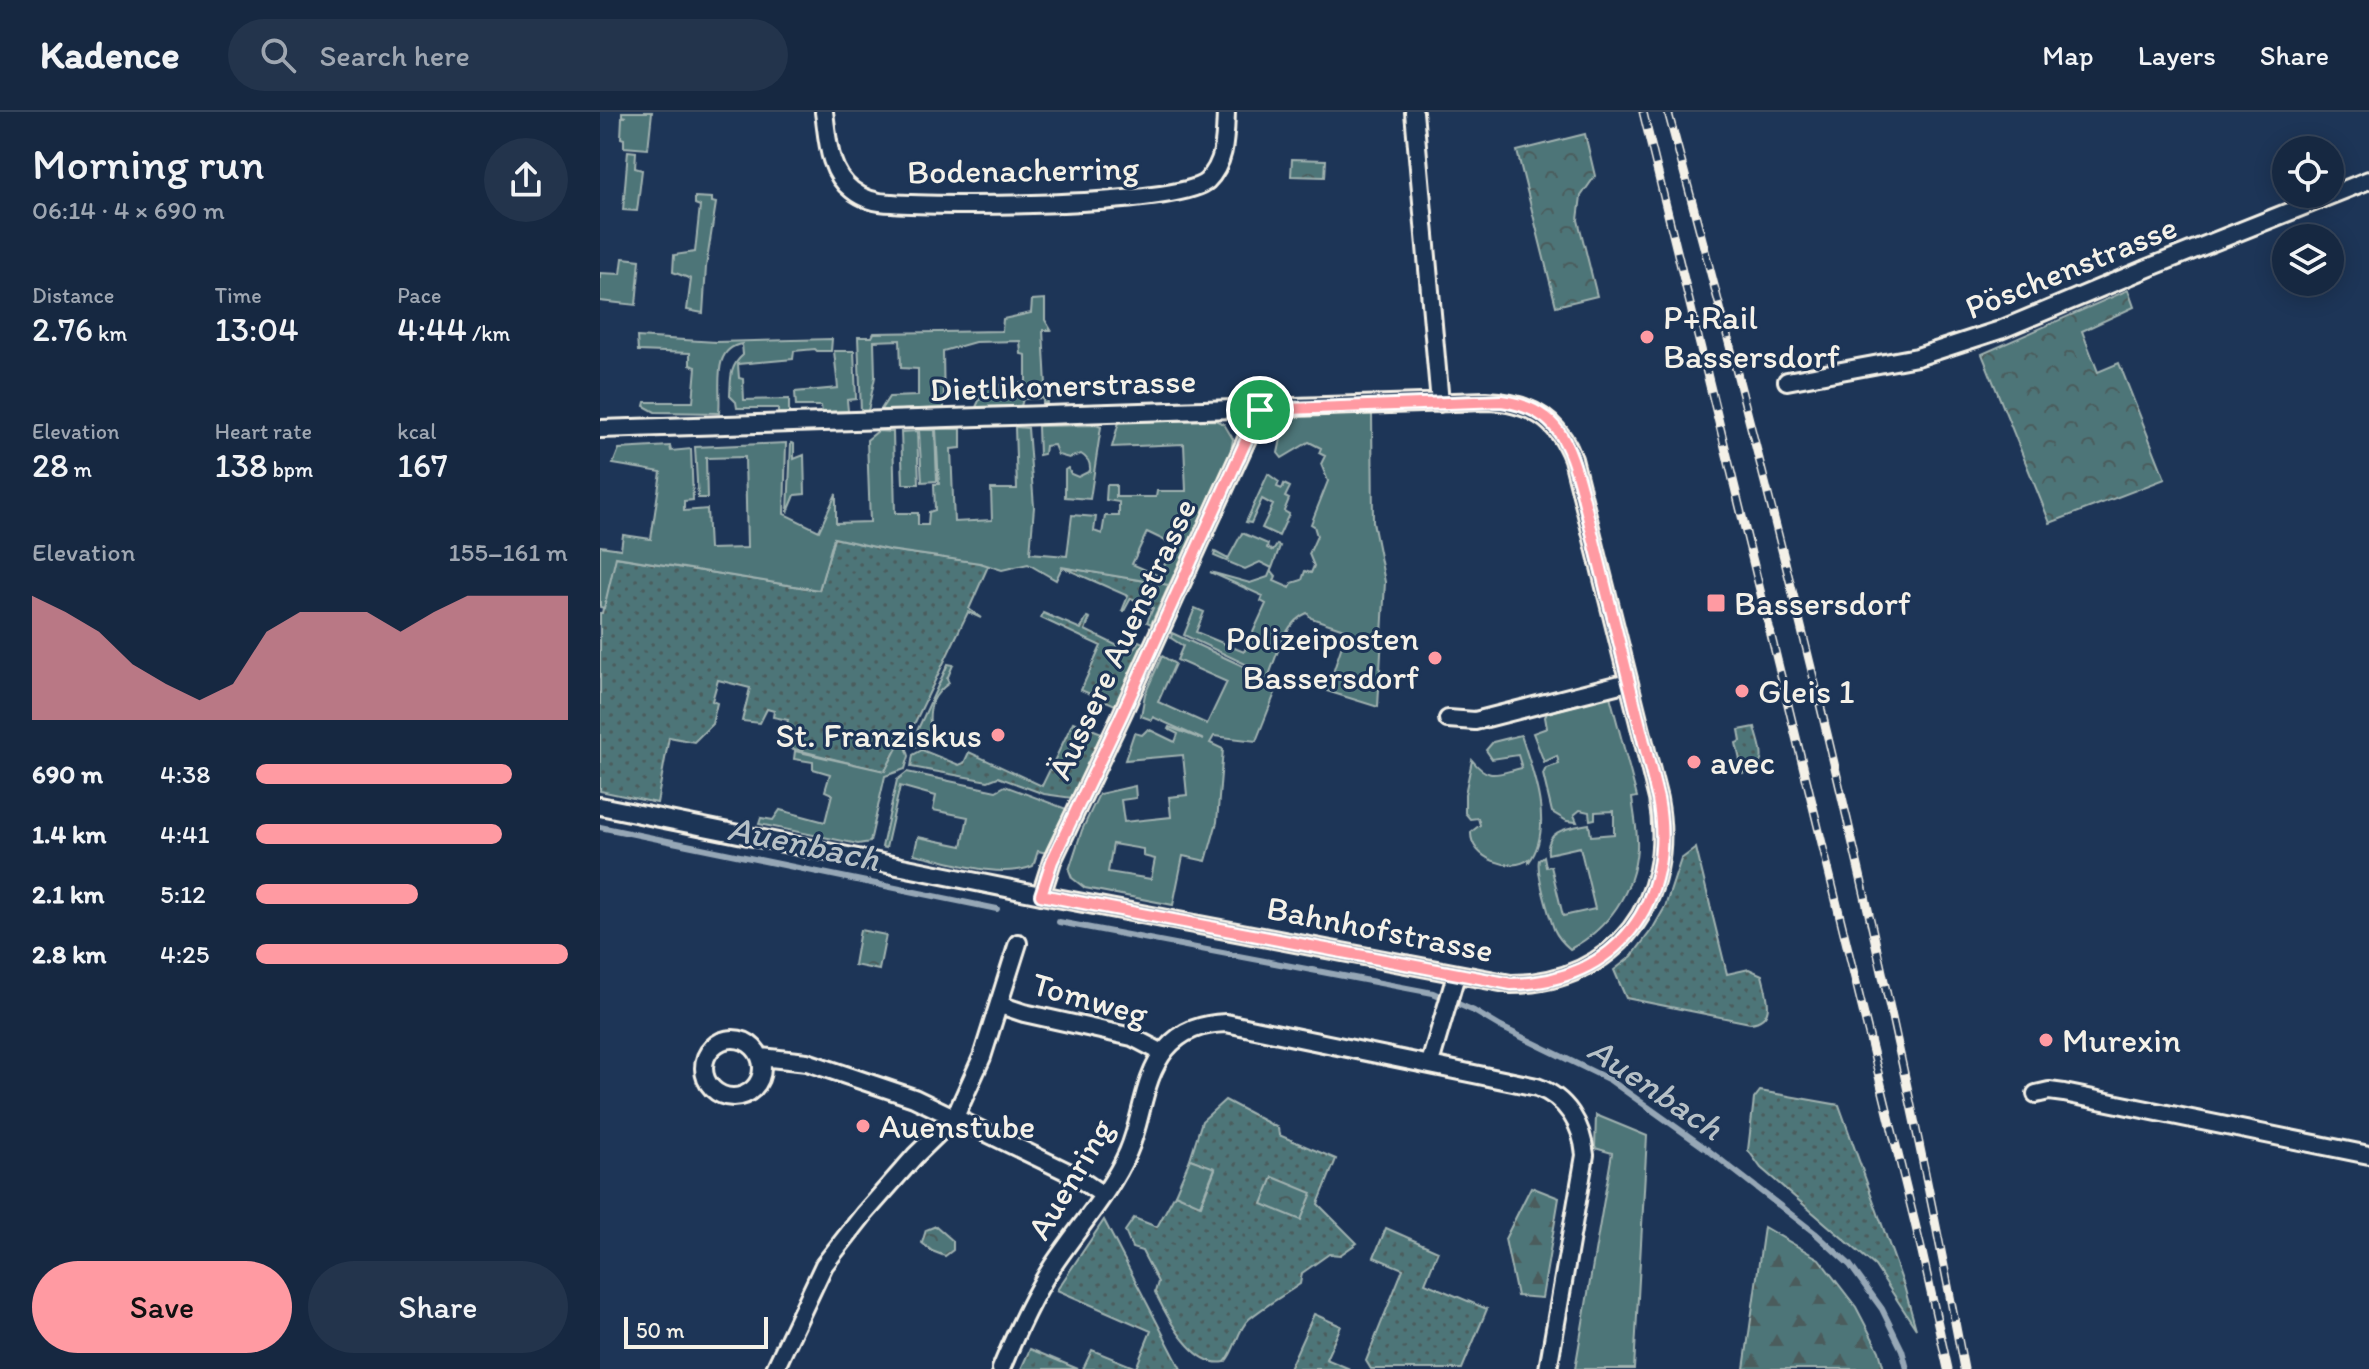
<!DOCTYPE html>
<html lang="en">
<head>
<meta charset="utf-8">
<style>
  :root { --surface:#162841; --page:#23344c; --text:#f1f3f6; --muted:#9ea6b1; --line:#35445a; --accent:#ff9aa2 }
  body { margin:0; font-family:Itim,sans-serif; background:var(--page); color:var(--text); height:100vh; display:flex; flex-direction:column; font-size:30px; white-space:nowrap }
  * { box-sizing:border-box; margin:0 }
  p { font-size:26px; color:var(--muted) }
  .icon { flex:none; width:44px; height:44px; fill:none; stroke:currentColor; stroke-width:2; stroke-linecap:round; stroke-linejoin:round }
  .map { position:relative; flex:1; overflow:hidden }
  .drawer { display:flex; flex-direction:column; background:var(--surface); width:600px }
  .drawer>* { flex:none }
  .tools { position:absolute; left:1672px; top:24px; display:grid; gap:16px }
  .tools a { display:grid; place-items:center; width:72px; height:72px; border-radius:50%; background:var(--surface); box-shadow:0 4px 20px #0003,0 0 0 2px var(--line); font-size:40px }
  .scale { position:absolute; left:24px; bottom:20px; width:144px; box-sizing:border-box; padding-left:8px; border:4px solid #f4f1e8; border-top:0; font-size:22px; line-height:28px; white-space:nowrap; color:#f4f1e8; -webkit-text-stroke:6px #1d3557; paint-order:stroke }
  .pin { position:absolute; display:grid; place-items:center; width:68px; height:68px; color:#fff; margin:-34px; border:4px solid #fff; border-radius:50%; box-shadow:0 2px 8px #0007 }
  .round { display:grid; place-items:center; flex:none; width:84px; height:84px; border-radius:42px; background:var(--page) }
  .head { display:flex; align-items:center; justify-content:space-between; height:136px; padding:0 32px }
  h1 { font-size:44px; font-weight:600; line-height:60px }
  .figures { display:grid; grid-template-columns:repeat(3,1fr); gap:12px; height:136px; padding:8px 32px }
  .figures div { display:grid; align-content:center }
  .figures b { font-size:34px; font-weight:600 }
  .figures small { font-size:22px; font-weight:400 }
  .figures p { font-size:22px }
  .chart { height:224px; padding:16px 32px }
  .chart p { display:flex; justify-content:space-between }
  .chart svg { width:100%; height:144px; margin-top:8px; fill:var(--accent); opacity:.7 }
  .cta { display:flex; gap:16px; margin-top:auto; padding:16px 32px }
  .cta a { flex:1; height:92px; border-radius:48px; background:var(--accent); color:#111; font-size:32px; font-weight:600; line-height:92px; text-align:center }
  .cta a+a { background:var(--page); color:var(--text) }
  ul { padding:0 32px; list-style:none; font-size:26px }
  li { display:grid; grid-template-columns:128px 96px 1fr; align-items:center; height:60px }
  li i { height:20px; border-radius:10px; background:var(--accent) }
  header { display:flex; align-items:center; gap:48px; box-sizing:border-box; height:112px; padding:0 40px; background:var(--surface); border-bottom:2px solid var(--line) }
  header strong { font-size:38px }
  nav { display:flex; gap:44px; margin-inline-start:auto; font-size:28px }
  .search { width:560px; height:72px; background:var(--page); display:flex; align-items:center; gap:20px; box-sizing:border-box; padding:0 28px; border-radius:44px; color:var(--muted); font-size:30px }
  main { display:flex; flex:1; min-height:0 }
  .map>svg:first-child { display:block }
</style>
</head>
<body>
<header>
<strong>Kadence</strong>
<div class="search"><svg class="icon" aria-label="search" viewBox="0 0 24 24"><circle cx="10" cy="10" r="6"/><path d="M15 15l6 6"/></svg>Search here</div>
<nav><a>Map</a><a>Layers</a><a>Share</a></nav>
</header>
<main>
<section class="drawer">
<div class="head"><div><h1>Morning run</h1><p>06:14 · 4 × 690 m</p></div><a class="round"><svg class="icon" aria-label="share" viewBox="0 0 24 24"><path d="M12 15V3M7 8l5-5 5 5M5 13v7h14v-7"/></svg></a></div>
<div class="figures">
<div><p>Distance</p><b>2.76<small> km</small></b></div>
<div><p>Time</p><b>13:04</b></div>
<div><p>Pace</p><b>4:44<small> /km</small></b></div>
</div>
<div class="figures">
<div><p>Elevation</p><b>28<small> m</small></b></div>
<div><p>Heart rate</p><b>138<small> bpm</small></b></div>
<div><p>kcal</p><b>167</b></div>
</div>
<div class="chart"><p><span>Elevation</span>155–161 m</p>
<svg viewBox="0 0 160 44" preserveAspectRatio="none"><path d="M0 44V6L10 11L20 17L30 27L40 33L50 38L60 33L70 17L80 11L90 11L100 11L110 17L120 11L130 6L140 6L150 6L160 6V44z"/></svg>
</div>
<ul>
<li><b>690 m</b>4:38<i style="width:82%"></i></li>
<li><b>1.4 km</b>4:41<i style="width:79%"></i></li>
<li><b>2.1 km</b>5:12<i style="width:52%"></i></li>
<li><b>2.8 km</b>4:25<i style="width:100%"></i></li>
</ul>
<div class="cta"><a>Save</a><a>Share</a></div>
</section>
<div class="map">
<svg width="1769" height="1257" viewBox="0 0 1769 1257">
  <defs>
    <pattern id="grass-dots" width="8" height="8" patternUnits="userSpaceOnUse" patternTransform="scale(2)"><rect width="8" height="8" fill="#4d7478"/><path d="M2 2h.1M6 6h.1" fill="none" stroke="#4b5c5c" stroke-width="1.8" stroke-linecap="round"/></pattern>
    <pattern id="forest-firs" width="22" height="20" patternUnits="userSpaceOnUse" patternTransform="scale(2)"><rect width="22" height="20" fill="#4d7478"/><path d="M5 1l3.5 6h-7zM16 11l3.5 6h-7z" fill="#4b5c5c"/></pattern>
    <pattern id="park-crowns" width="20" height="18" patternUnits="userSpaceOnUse" patternTransform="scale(2)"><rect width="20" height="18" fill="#4d7478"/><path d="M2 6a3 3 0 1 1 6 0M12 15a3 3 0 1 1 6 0" fill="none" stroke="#4b5c5c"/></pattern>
  </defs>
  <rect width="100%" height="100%" fill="#1d3557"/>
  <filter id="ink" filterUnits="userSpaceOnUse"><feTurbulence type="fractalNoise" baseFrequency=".0125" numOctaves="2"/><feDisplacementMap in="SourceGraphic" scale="16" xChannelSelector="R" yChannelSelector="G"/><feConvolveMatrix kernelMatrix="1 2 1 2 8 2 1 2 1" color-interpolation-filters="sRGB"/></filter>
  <g filter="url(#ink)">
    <path fill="url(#grass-dots)" stroke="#a0b2b0" stroke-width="2" d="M234,426L289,438L389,452L369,497L381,506L368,500L305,631H300L285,660L182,634L188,608L173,605L174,599L167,597L160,611L142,609L150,576L118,568L112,589L117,591L112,612L94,630L69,625L57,691L0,679V501H2L15,445L219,478Z
      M462,455L569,473L551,512L547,510L553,496L531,486L524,499H522L528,484Z
      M443,501L481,517L487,505L490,506L485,518L532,541L539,529L543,531L515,593L481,578L501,534L441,506Z
      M473,610L502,621L472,686L444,682L398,665L388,669L311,655L313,643L322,638L359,653L364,651L369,640L442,674Z
      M1155,615C1160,637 1172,654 1143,661L1136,631L1141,629L1139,618Z
      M1096,736L1127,862L1149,857L1162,863C1166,881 1178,908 1150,911L1026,886L1014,858L1032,844L1053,816L1065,795L1081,747Z
      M1160,979L1239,993L1304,1174L1316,1217L1275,1154L1161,1056L1148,1038L1154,987Z
      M625,988L678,1016L679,1023L736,1047L718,1092L757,1131L740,1143L729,1142L702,1161L700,1172C683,1184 664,1194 649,1207C637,1218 636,1238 625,1250C593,1257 565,1201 555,1180L558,1170L542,1139L532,1136L525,1119L534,1106L557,1115L575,1082L601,1093L615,1057L590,1047L602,1009Z
      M504,1108L581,1257H483L492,1238L536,1256L551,1219L457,1178Z
      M786,1116L838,1139L825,1171L887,1197L862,1257H771L766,1249L803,1157L774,1145Z
      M714,1202L741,1214L726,1247L750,1257H689Z
      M430,1237L478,1257H421Z"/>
    <path fill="url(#forest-firs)" stroke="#a0b2b0" stroke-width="2" d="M931,1075L959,1086L942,1186L917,1184L905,1127Z
      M1164,1115L1219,1147L1256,1195L1279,1239L1284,1257H1144Z"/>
    <path fill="url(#park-crowns)" stroke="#a0b2b0" stroke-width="2" d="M985,22L995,64L981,84L978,108L997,184L956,194L917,39Z
      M692,47L726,48L725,65L691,64Z
      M1528,178L1534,195L1482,219L1498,260L1519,251L1565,367L1450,411L1382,242Z
      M260,818L286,823L279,858L254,853Z
      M673,1065L712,1081L701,1108L662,1092Z
      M336,1114L353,1129V1138L345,1144L332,1139L322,1131L326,1118Z"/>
    <path fill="#4d7478" stroke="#a0b2b0" stroke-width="2" fill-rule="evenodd" d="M22,0H52L48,37L24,35V27L21,26L22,5H26L22,4Z
      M28,39L36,40L35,56L42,58L37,99L23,98Z
      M95,85L112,86V90L116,91L106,155L103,201L87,198L91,167L73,160L74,143L95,140L100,94L95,92Z
      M23,146L40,148L36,193L0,189V161L21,162Z
      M445,187V208L451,218H443L447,291H443V286L423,287L421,294L376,295L386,274L426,271V243L421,242L420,229L375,230L343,239L344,296L280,299L289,285L318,284V257L301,256L300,228L274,229L275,265L268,299H261L258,225H272L274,221L402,219L403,207L431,201L432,188Z
      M37,225L116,230L232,227L231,239H217L215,237L194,239L193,247L138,252L139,266L143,267L144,288L189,287V301H178V296H137L136,290L130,284C131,267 129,255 143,243L142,232C110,237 122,277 119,301L55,300L44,294L45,290H93L96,255L90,253V241L38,239Z
      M234,239H254L256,287L247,288L248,299L222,300L221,294H196L195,280L238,276Z
      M772,300L773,410L785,470L778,595L727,579L747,518L711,506L707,501C683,511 677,545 667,568L677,576L656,629L614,624L610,631L623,637L617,710L606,749L583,744L573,793L485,776L472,766L469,758L482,718L499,682L535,674L536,686L521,688L524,710L571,705L569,685L587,683L583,643L525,648L534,621L542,623L548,617L575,630L578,622L568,617L569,615L604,628L553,605L552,608L541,604L545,582L562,544L575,552L558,590L607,612L627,570L577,548L583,534L571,526L572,521L660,562L654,556L584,523L595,496L604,500L596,520L644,540L666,492L661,489L663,484L610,460L650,471L668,465L671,458L676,464L674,469L690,476L692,471L702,468L705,459L711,461L714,454L709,442L717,424L714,414L711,412L728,369L721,352L725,344L719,341L721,336L709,330L682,346L678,341L686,303ZM513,732L543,737V744L555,747L551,767L508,760Z
      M615,308L624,312L633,327L631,340L569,473L462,455L456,468L428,452L402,458L380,451L289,438L234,426L219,478L16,445L4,496L0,495V434L21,437L23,423L51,427L61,360L13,352L19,337L70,334L71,339L91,337L93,388L84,389V399L107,397L109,437L147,436L145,345L106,346L107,386H98L95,335L186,331L184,402L219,419L236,382V411L270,410L267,328L278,319L293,320L295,401H318V413H328L329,400L335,398L334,372H339L336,317H361V336L351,337L354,410L392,408L391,377H417L415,315L428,316L434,395L430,441L467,444L472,403L496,405L494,419L502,422L505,404H519V390L506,388L507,373H516V385H556L557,379H586L584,332L512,335L519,310ZM547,420L574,433L559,464L532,452Z
      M496,313L501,315L490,387L465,385V358L468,356L471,362L478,365L490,359C491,351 488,346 481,342L469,346L458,343L454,333L445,334L444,342L439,343L438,314Z
      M319,318H335L337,369L322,370Z
      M317,319L319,372H303L301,320Z
      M191,331L194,332V347L204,343L205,382L195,383L188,400Z
      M668,362L679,370L677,375L682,377L684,372L690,375L685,385L689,387L684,399L689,402L679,424L662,416L673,393L662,387L651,411L646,410Z
      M642,421L668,432L667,436L673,439L677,433L680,434L672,456L660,450L645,457L614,444L615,440L628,447Z
      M348,552L353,553L347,567L349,571C334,582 328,594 330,612L333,614L325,632L314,635L311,632Z
      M1010,584L1037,685L1032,686C1034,702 1038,720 1037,736C1034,780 1008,817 970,837C963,831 958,826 954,817C949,803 936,760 939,748L944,744L946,755L951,754L963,804L995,797L980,735L948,742C945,717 969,716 989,712L991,724L1014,722V699L995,700V707L990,708L989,700L980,698L974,703L977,710L967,709L952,700L943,662L946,656L959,652L957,644L944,650L933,621L947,616L945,605L947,601Z
      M921,623C933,660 955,715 929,750V747C912,761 870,747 871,720L880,713L878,706L870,707L865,701V682L872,648C889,670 898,661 922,656L918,643L892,647L886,638L893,630Z
      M300,630L305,631L309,644L305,657L285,664L270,730L258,732L159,712L161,706L173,708L180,698L225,710L232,682L225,679L230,662L213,657V650L194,647L195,639L285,659Z
      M307,660L396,679L405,674L469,698L447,741L438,739L433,754C398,768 350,749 314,742L318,725L362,734L368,705L333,698L336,684L300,674L286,736L282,735L297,668Z
      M996,1003L1047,1024L1034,1257H975L1012,1041L995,1036Z
      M590,1047L615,1056L600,1093L575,1082Z"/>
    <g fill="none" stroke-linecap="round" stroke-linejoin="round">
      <path stroke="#96a7b6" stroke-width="6" d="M0,715L397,797
        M459,810L833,881L874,899L901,915L1010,968L1108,1038L1215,1121L1250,1153L1282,1197L1302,1238L1307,1257"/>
      <defs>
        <path id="minor" d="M224,0C228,28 228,59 252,78C263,87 278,91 292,91C340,95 579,95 607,69C626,50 625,25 626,0
          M814,0L840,291
          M1187,269L1317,245L1400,218L1548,156L1769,68
          M0,317L886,289C928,290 958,306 973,347L1058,687C1077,788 1016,871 911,872L441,783L0,694
          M848,607L875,609L1028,570
          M441,783L452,749L522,602L660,298
          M400,893L424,901L532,925L563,941
          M104 956a29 29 0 1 1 58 0a29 29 0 1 1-58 0Z
          M161,945L207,950L314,986L472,1062L503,1083
          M830,951L856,863
          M1436,982L1449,979L1464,981L1769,1043
          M175,1257L224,1153L264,1102L315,1044L355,1005L382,945L418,831
          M401,1257C415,1223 430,1189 450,1158C475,1119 509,1083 528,1040C543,1006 542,967 566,937C582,918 602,912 626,911L937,975C967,986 982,1012 985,1043L948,1257"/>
      </defs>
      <use href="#minor" stroke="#f4f1e8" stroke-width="22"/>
      <use href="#minor" stroke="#1d3557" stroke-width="16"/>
      <defs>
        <path id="rail" d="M1043,0L1322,1140L1348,1257
          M1068,0C1180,416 1284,834 1364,1257"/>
      </defs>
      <use href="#rail" stroke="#f4f1e8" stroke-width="9"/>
      <use href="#rail" stroke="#1d3557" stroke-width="6" stroke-dasharray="18" stroke-linecap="butt"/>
    </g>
  </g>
  <g fill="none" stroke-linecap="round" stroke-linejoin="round" filter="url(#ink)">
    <defs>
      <path id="route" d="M901,289C958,296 969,331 982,380L1058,687C1077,789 1017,871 911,872L441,783L452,749L522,602L660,298Z"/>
    </defs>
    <use href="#route" stroke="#fff" stroke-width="16"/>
    <use href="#route" stroke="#ff9aa2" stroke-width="10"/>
  </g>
  <g fill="#ff9aa2" stroke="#1d3557" stroke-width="3">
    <circle cx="1047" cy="225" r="8"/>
    <rect x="1106" y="481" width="20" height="20" rx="4"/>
    <circle cx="835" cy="546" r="8"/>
    <circle cx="1142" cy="579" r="8"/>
    <circle cx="398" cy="623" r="8"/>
    <circle cx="1094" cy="650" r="8"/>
    <circle cx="1446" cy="928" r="8"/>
    <circle cx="263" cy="1014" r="8"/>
  </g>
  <g text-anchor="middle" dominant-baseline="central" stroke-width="6" stroke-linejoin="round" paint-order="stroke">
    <g font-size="34" fill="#f4f1e8" stroke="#1d3557">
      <text transform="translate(423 58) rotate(-1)">Bodenacherring</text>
      <text transform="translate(1471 155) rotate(-22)">Pöschenstrasse</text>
      <text transform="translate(463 273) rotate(-2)">Dietlikonerstrasse</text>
      <text transform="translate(522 527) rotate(-65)">Äussere Auenstrasse</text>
      <text transform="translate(780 817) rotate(11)">Bahnhofstrasse</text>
      <text transform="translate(490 887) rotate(16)">Tomweg</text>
      <text transform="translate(470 1067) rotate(-59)">Auenring</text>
    </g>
    <g font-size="34" fill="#f4f1e8" stroke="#1d3557" text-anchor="start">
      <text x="1063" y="205">P+Rail<tspan x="1063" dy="39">Bassersdorf</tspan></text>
      <text x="1134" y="491">Bassersdorf</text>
      <text x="819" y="526" text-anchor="end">Polizeiposten<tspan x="819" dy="39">Bassersdorf</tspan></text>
      <text x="1158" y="579">Gleis 1</text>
      <text x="382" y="623" text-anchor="end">St. Franziskus</text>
      <text x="1110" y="650">avec</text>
      <text x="1462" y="928">Murexin</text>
      <text x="279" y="1014">Auenstube</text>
    </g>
    <g font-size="36" font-style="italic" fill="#b6c0c6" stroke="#1d3557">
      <text transform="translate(204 731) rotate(12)">Auenbach</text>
      <text transform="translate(1056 976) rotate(34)">Auenbach</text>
    </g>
  </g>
</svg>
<div class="tools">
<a><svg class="icon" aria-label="locate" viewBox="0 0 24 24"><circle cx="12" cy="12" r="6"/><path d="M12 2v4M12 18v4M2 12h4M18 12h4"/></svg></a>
<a><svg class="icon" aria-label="layers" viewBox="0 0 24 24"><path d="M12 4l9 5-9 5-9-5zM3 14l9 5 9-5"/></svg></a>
</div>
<div class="scale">50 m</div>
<div class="pin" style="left:660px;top:298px;background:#1e9e55"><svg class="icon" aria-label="arrive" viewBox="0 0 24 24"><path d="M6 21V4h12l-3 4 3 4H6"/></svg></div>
</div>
</main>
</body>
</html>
